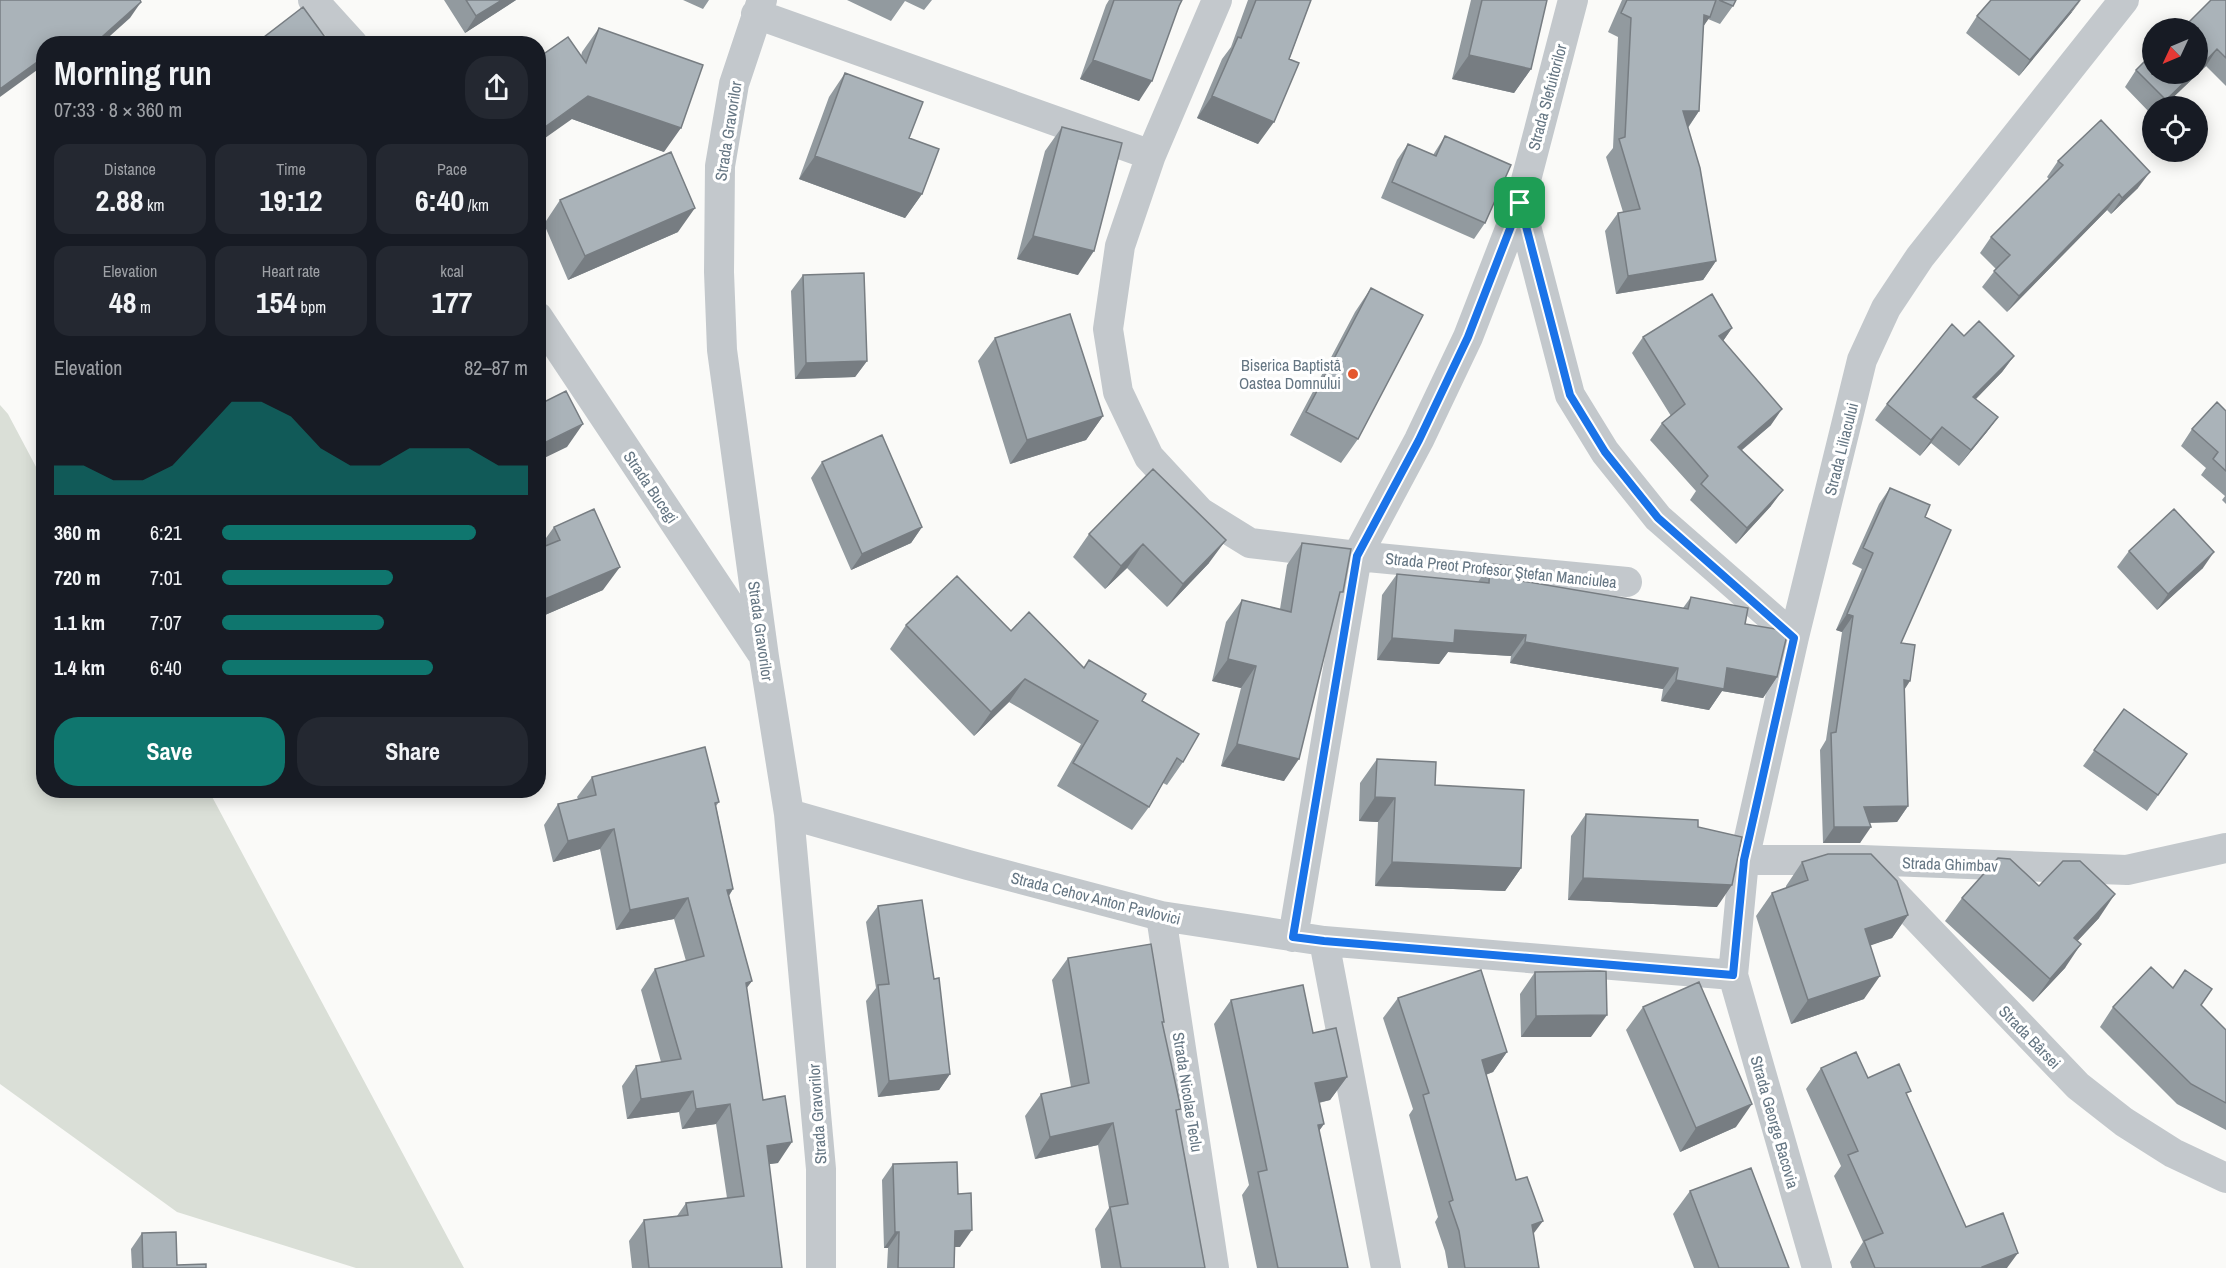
<!DOCTYPE html>
<html lang="en">
<head>
<meta charset="utf-8">
<style>
  :root { --surface:#171b24; --page:#242831; --text:#f1f3f6; --muted:#9ea1a6; --accent:#0f766e }
  body { margin:0; font-family:"Archivo Narrow",sans-serif; background:var(--page); color:var(--text); height:100vh; display:flex; flex-direction:column; font-size:22px; white-space:nowrap }
  * { box-sizing:border-box; margin:0 }
  p { font-size:20px; color:var(--muted) }
  .icon { flex:none; width:33px; height:33px; fill:none; stroke:currentColor; stroke-width:2; stroke-linecap:round; stroke-linejoin:round }
  .map { position:relative; flex:1; overflow:hidden }
  .panel { position:absolute; left:36px; top:36px; width:510px; height:762px; display:flex; flex-direction:column; background:var(--surface); border-radius:24px; box-shadow:0 3px 15px #0003 }
  .panel>* { flex:none }
  .needle { width:39px; rotate:226deg }
  .tools { position:absolute; left:2142px; top:18px; display:grid; gap:12px }
  .tools a { display:grid; place-items:center; width:66px; height:66px; border-radius:50%; background:var(--surface); box-shadow:0 3px 15px #0003; font-size:30px }
  .pin { position:absolute; display:grid; place-items:center; width:51px; height:51px; color:#fff; margin:-26px; border-radius:12px; box-shadow:0 3px 9px #0006 }
  .round { display:grid; place-items:center; flex:none; width:63px; height:63px; border-radius:24px; background:var(--page) }
  .head { display:flex; align-items:center; justify-content:space-between; height:102px; padding:0 18px }
  h1 { font-size:33px; font-weight:700; line-height:45px }
  .metrics { display:grid; grid-template-columns:repeat(3,1fr); gap:9px; height:102px; padding:6px 18px }
  .metrics div { display:grid; align-content:center; border-radius:15px; background:var(--page); text-align:center }
  .metrics b { font-size:30px; font-weight:700 }
  .metrics small { font-size:16px; font-weight:400 }
  .metrics p { font-size:16px }
  .chart { height:168px; padding:12px 18px }
  .chart p { display:flex; justify-content:space-between }
  .chart svg { width:100%; height:108px; margin-top:6px; fill:var(--accent); opacity:.7 }
  .action { display:flex; gap:12px; margin-top:auto; padding:12px 18px }
  .action a { flex:1; height:69px; border-radius:24px; background:var(--accent); color:#fff; font-size:24px; font-weight:700; line-height:69px; text-align:center }
  .action a+a { background:var(--page); color:var(--text) }
  ul { padding:0 18px; list-style:none; font-size:20px }
  li { display:grid; grid-template-columns:96px 72px 1fr; align-items:center; height:45px }
  li i { height:15px; border-radius:8px; background:var(--accent) }
  .map>svg:first-child { display:block }
</style>
</head>
<body>
<div class="map">
<svg width="2226" height="1268" viewBox="0 0 2226 1268">
  <rect width="100%" height="100%" fill="#fafaf8"/>
  <path fill="#dadfd7" d="M0,405L8,414L43,480L44,790L209,791L464,1268H356L177,1212L0,1084Z"/>
  <g fill="none" stroke-linecap="round" stroke-linejoin="round">
    <path stroke="#c3c8cc" stroke-width="30" d="M313,0L353,44
      M762,0L734,84L720,166L719,272L722,350L764,657L789,814L821,1169V1268
      M1217,0L1151,155L1120,246L1108,329L1118,392L1149,457L1200,512L1250,543L1357,556L1627,582
      M756,14L1151,155
      M1520,203L1570,395L1605,452L1658,518L1794,637
      M538,317L761,652
      M789,814L968,865L1161,916L1324,941L1733,975
      M1744,860H1862L2127,870L2226,848
      M1877,876L2078,1086L2124,1122L2173,1153L2226,1178
      M1161,916L1214,1268
      M1293,937L1357,556L1419,440L1468,337L1520,203L1573,0
      M1324,941L1386,1268
      M1817,1268L1733,975L1744,860L1794,637L1862,360L1886,308L1920,257L2124,0"/>
  </g>
  <path fill="#929a9f" d="M444,0H516L465,33Z
    M683,0H709L703,9Z
    M847,0H932L924,10L905,1L891,21Z
    M1109,0H1182L1139,101L1080,79L1106,5Z
    M1248,0H1311L1258,144L1197,118L1222,59L1231,47Z
    M1471,0H1547L1531,69L1514,93L1452,79Z
    M1622,0H1736L1733,6L1720,24L1708,19L1703,27L1699,111L1688,128L1716,261L1703,280L1616,294L1605,231L1618,213L1623,212L1606,157L1613,148L1618,37L1608,32Z
    M2226,0V86L2206,66L2164,106H2152V115L2125,87L2136,70L2152,74Z
    M2072,12L2019,76L1966,33L1977,16Z
    M599,28L664,152L572,119L581,56L582,52Z
    M845,73L909,138L922,194L905,218L799,179L829,97Z
    M1062,127L1078,275L1017,259L1045,151Z
    M1445,136L1485,223L1474,239L1381,198L1397,160L1408,144L1433,155Z
    M2058,161L2138,188L2111,214L2107,210L2007,312L1982,287L1996,269L1980,253L1991,237L2049,179L2047,177Z
    M560,200L678,232L568,280L544,224Z
    M803,275L867,361L855,377L795,379L791,291Z
    M1371,288L1358,439L1341,463L1290,435L1355,312Z
    M1732,328L1723,341L1771,425L1741,451L1771,506L1736,544L1690,500L1696,491L1650,440L1662,423L1671,416L1632,353L1643,337Z
    M1964,336L2014,356L2002,372L1976,399L1998,417L1986,433L1959,466L1931,443L1920,456L1875,420L1887,404Z
    M995,338L1103,416L1086,440L1010,464L978,361Z
    M2226,411V504L2222,500L2225,496L2201,475L2206,468L2181,446L2192,429Z
    M822,462L922,527L911,543L851,570L811,478Z
    M1153,469L1209,563L1167,607L1127,568L1105,589L1073,557L1089,534Z
    M1890,488L1925,517L1901,643L1904,690L1908,806L1897,822L1870,823L1860,843H1823L1820,750L1826,740L1842,632L1836,630L1862,569L1852,564L1879,504Z
    M554,527L603,590L538,618V549Z
    M1302,543L1338,600L1284,781L1221,766L1241,688L1212,681L1226,622L1242,600L1280,609L1287,565Z
    M2129,551L2203,568L2157,610L2117,567Z
    M1490,564L1522,581L1683,608L1691,597L1745,624L1777,677L1763,698L1722,691L1709,710L1661,701L1663,689L1510,663L1511,656L1448,652L1439,664L1377,660L1382,595L1397,574L1478,582Z
    M906,625L1011,631L1084,668L1089,660L1142,701L1183,762L1167,785L1163,783L1149,807L1132,830L1057,786L1081,744L1009,702L974,736L890,649Z
    M2124,709L2187,754L2147,811L2083,766Z
    M1377,759L1521,868L1505,891L1375,886L1378,822L1359,821L1360,783Z
    M592,777L719,802L716,806L733,889L729,896L752,981L746,988L763,1100L778,1163L769,1164L782,1268H632L629,1241L644,1220L677,1216L686,1203L727,1198L716,1124L682,1129L679,1112L627,1119L622,1086L636,1066L661,1062L641,990L655,969L686,961L674,919L616,930L600,849L553,862L544,825L558,804L578,799L577,797Z
    M1586,814L1698,827L1717,907L1568,900L1571,836Z
    M1802,862L1908,915L1892,938L1870,945L1864,999L1791,1024L1756,916L1772,893L1786,888V886Z
    M1962,898L2099,918L2077,941L2065,968L2033,1002L1945,921Z
    M878,906L950,1074L939,1090L878,1097L866,1001L876,988L866,922Z
    M1068,958L1162,1025L1177,1114L1205,1268H1101L1095,1229L1109,1208L1098,1145L1035,1159L1025,1116L1041,1094L1071,1087L1052,980Z
    M1535,972L1591,1037H1521L1520,994Z
    M2173,988L2201,1005L2226,1030V1130L2177,1104L2100,1027L2113,1007Z
    M1398,998L1507,1052L1493,1072L1486,1075L1516,1180L1533,1234L1539,1268H1448L1445,1251L1435,1222L1438,1217L1409,1115L1413,1109L1383,1018Z
    M1231,1000L1313,1033L1347,1077L1330,1100L1319,1103L1324,1124L1319,1131L1348,1268H1257L1242,1195L1249,1185L1214,1024Z
    M1643,1007L1736,1127L1680,1152L1626,1030Z
    M1821,1068L1868,1078L1907,1096L1966,1227L2007,1268H1852L1850,1262L1863,1242L1834,1176L1841,1166L1806,1089Z
    M893,1164L960,1247H955L954,1268H887L888,1248H884L882,1180Z
    M1690,1191L1789,1268H1694L1673,1214Z
    M142,1233L177,1265L206,1268H132L131,1249Z"/>
  <path fill="#777d82" d="M502,0H516L465,33L476,16Z
    M2081,0L2072,12L2019,76L2030,60Z
    M141,2L130,18L101,44H94Z
    M1704,15L1710,17L1697,35Z
    M2217,49L2206,66L2164,106H2161L2166,100L2193,74H2198V69Z
    M1469,55L1531,69L1514,93L1452,79Z
    M44,57V65L0,97V89Z
    M1093,60L1152,81L1139,101L1080,79Z
    M588,96L681,128L664,152L572,119L538,143V132Z
    M1212,96L1274,122L1258,144L1197,118Z
    M1683,111H1699L1686,130Z
    M815,156L922,194L905,218L799,179Z
    M2150,172L2138,188L2111,214L2122,198Z
    M2119,194L2107,210L2007,312L2019,296Z
    M695,208L678,232L568,280L585,256Z
    M1033,236L1094,251L1078,275L1017,259Z
    M1716,261L1703,280L1616,294L1628,276Z
    M1732,328L1721,344L1719,336Z
    M2014,356L2002,372L1962,413L1973,397Z
    M867,361L855,377L795,379L806,363Z
    M1782,409L1771,425L1726,463L1738,447Z
    M1103,416L1086,440L1010,464L1027,440Z
    M1998,417L1986,433L1959,466L1971,450Z
    M583,424L567,447L538,461V446Z
    M1942,427L1931,443L1920,456L1931,440Z
    M1783,490L1771,506L1736,544L1747,528Z
    M922,527L911,543L851,570L862,554Z
    M1226,540L1209,563L1167,607L1183,584Z
    M1143,544L1127,568L1105,589L1121,566Z
    M2214,552L2203,568L2157,610L2168,594Z
    M620,567L603,590L538,618V602Z
    M1847,614L1853,616L1842,632L1836,630Z
    M1455,630L1526,635L1511,656L1448,652L1439,664L1377,660L1392,638Z
    M1525,642L1678,668L1663,689L1510,663Z
    M1228,659L1256,666L1241,688L1212,681Z
    M1727,668L1777,677L1763,698L1722,691L1709,710L1661,701L1676,680Z
    M1025,679L1009,702L974,736L991,712Z
    M1904,680L1910,681L1899,698Z
    M1237,744L1299,759L1284,781L1221,766Z
    M1375,797L1395,798L1378,822L1359,821Z
    M1908,806L1897,822L1853,823L1864,807Z
    M1834,827H1871L1860,843H1823Z
    M614,829L600,849L553,862L568,841Z
    M1392,862L1521,868L1505,891L1375,886Z
    M1583,878L1732,885L1717,907L1568,900Z
    M733,889L719,910L727,890Z
    M2115,894L2099,918L2058,962L2074,938Z
    M688,898L674,919L616,930L630,910Z
    M1908,915L1892,938L1849,953L1865,929Z
    M2081,944L2065,968L2033,1002L2050,979Z
    M1880,976L1864,999L1791,1024L1808,1000Z
    M752,981L737,1001L746,983Z
    M1607,1015L1591,1037H1521L1536,1016Z
    M1507,1052L1493,1072L1467,1081L1482,1060Z
    M950,1074L939,1090L878,1097L889,1081Z
    M1347,1077L1330,1100L1299,1107L1315,1083Z
    M693,1091L679,1112L627,1119L641,1099Z
    M730,1104L716,1124L682,1129L696,1109Z
    M1752,1104L1736,1127L1680,1152L1696,1128Z
    M1113,1123L1098,1145L1035,1159L1050,1137Z
    M1324,1124L1307,1147L1318,1125Z
    M792,1142L778,1163L753,1166L767,1146Z
    M1543,1221L1528,1241L1532,1225Z
    M972,1230L960,1247H944L955,1231Z
    M895,1232H899L888,1248H884Z
    M2018,1253L2007,1268H1981L1982,1267Z"/>
  <path fill="#aab3b9" stroke="#777d82" stroke-width="1.5" d="M0,0H140L141,2L94,44H44V57L0,89Z
    M466,0H502L476,16Z
    M1114,0H1182L1179,6L1152,81L1093,60Z
    M1256,0H1311L1289,59L1299,63L1274,122L1212,96L1238,37L1241,38Z
    M1482,0H1547L1531,69L1469,55Z
    M1627,0H1716L1710,17L1704,15L1699,111H1683L1700,168L1716,261L1628,276L1618,213L1640,209L1619,139L1625,137L1631,18L1621,13Z
    M1719,0H1736L1733,6Z
    M1991,0H2080L2030,60L1977,16Z
    M2211,0H2226V58L2217,49L2198,69V28H2183Z
    M303,7L330,44H255Z
    M599,28L703,65L681,128L588,96L538,132V58L568,37L586,63Z
    M2152,54V74H2193L2166,100L2136,70Z
    M845,73L923,102L909,138L939,149L922,194L815,156Z
    M2101,120L2150,172L2122,198L2119,194L2019,296L1994,271L2010,255L1991,237L2063,165L2058,161Z
    M1062,127L1122,143L1094,251L1033,236Z
    M1445,136L1511,165L1485,223L1392,182L1408,144L1436,156Z
    M671,152L695,208L585,256L560,200Z
    M864,273L867,361L806,363L803,275Z
    M1371,288L1423,315L1358,439L1306,412Z
    M1712,294L1732,328L1719,336L1782,409L1738,447L1783,490L1747,528L1701,484L1708,476L1662,423L1685,404L1643,337Z
    M1070,314L1103,416L1027,440L995,338Z
    M1979,321L2014,356L1973,397L1998,417L1971,450L1942,427L1931,440L1887,404L1952,324L1964,336Z
    M566,391L583,424L538,446V405Z
    M2217,402L2226,411V471L2213,459L2218,452L2192,429Z
    M882,435L922,527L862,554L822,462Z
    M1153,469L1226,540L1183,584L1143,544L1121,566L1089,534Z
    M1890,488L1930,505L1925,517L1951,530L1901,643L1915,645L1910,681L1904,680L1908,806L1864,807L1871,827H1834L1831,733L1836,732L1853,616L1847,614L1873,553L1863,548Z
    M594,509L620,567L538,602V549L560,540L554,527Z
    M2174,509L2214,552L2168,594L2129,551Z
    M1302,543L1351,549L1343,592H1340L1299,759L1237,744L1256,666L1228,659L1242,600L1291,612Z
    M1490,564L1523,567L1522,581L1688,609L1691,597L1748,608L1745,624L1788,631L1777,677L1727,668L1724,689L1676,680L1678,668L1525,642L1526,635L1455,630L1454,643L1392,638L1397,574L1489,583Z
    M957,576L1011,631L1029,612L1084,668L1089,660L1146,694L1142,701L1199,734L1183,762L1177,758L1149,807L1073,763L1098,721L1025,679L991,712L906,625Z
    M2124,709L2187,754L2158,795L2094,750Z
    M705,747L719,802L715,803L733,889L727,890L752,981L746,983L763,1100L785,1096L792,1142L767,1146L782,1268H649L644,1220L688,1215L686,1203L744,1196L730,1104L696,1109L693,1091L641,1099L636,1066L681,1059L655,969L704,956L688,898L630,910L614,829L568,841L558,804L596,795L592,777Z
    M1377,759L1436,762L1435,785L1524,790L1521,868L1392,862L1395,798L1375,797Z
    M1586,814L1698,820V827L1742,837L1732,885L1583,878Z
    M1828,854H1871L1897,881L1908,915L1865,929L1880,976L1808,1000L1772,893L1808,880L1802,862Z
    M1998,858L2010,859L2039,886L2063,861H2080L2115,894L2074,938L2081,944L2050,979L1962,898Z
    M922,900L934,979L939,978L950,1074L889,1081L878,985L889,984L878,906Z
    M1151,944L1164,1022H1162L1181,1109L1176,1110L1205,1268H1121L1110,1207L1128,1204L1113,1123L1050,1137L1041,1094L1089,1083L1068,958Z
    M2151,967L2173,988L2185,970L2212,989L2201,1005L2226,1030V1103L2191,1084L2113,1007Z
    M1481,970L1507,1052L1482,1060L1516,1180L1527,1177L1543,1221L1532,1225L1539,1268H1465L1459,1231L1449,1202L1453,1200L1423,1095L1429,1093L1398,998Z
    M1606,971L1607,1015L1536,1016L1535,972Z
    M1699,982L1752,1104L1696,1128L1643,1007Z
    M1303,985L1313,1033L1336,1028L1347,1077L1315,1083L1324,1124L1318,1125L1348,1268H1278L1258,1172L1267,1170L1231,1000Z
    M1856,1052L1868,1078L1899,1064L1911,1091L1906,1093L1966,1227L2003,1213L2018,1253L1982,1267V1268H1875L1864,1241L1883,1233L1848,1155L1858,1151L1821,1068Z
    M957,1162L958,1194L971,1193L972,1230L955,1231L954,1268H898L899,1232H895L893,1164Z
    M1751,1168L1789,1268H1719L1690,1191Z
    M176,1232L177,1265L206,1264V1268H143L142,1233Z"/>
  <g fill="none" stroke-linecap="round" stroke-linejoin="round">
    <defs>
      <path id="route" d="M1520,203L1570,395L1605,452L1658,518L1794,638L1744,860L1733,975L1324,941L1293,937L1357,556L1419,440L1468,337Z"/>
    </defs>
    <use href="#route" stroke="#fff" stroke-width="12"/>
    <use href="#route" stroke="#1a73e8" stroke-width="8"/>
  </g>
  <circle fill="#e4572e" stroke="#fff" stroke-width="2" cx="1353" cy="374" r="6"/>
  <g text-anchor="middle" dominant-baseline="central" stroke-width="6" stroke-linejoin="round" paint-order="stroke">
    <g font-size="16" fill="#657683" stroke="#fff">
      <text transform="translate(1547 97) rotate(-75)">Strada Slefuitorilor</text>
      <text transform="translate(728 131) rotate(-81)">Strada Gravorilor</text>
      <text transform="translate(1841 449) rotate(-76)">Strada Liliacului</text>
      <text transform="translate(651 487) rotate(56)">Strada Bucegi</text>
      <text transform="translate(1501 570) rotate(6)">Strada Preot Profesor Ştefan Manciulea</text>
      <text transform="translate(761 631) rotate(82)">Strada Gravorilor</text>
      <text transform="translate(1950 864) rotate(2)">Strada Ghimbav</text>
      <text transform="translate(1096 898) rotate(14)">Strada Cehov Anton Pavlovici</text>
      <text transform="translate(2030 1037) rotate(46)">Strada Bârsei</text>
      <text transform="translate(1188 1092) rotate(81)">Strada Nicolae Teclu</text>
      <text transform="translate(817 1114) rotate(-94)">Strada Gravorilor</text>
      <text transform="translate(1775 1122) rotate(74)">Strada George Bacovia</text>
    </g>
    <g font-size="16" fill="#657683" stroke="#fff" text-anchor="end">
      <text x="1341" y="365">Biserica Baptistă<tspan x="1341" dy="18">Oastea Domnului</tspan></text>
    </g>
  </g>
</svg>
<div class="tools">
<a><svg class="needle" viewBox="-14 -14 28 28"><path d="M0-13l5 13h-10z" fill="#e53935"/><path d="M0 13l5-13h-10z" fill="#9ea1a6"/></svg></a>
<a><svg class="icon" aria-label="locate" viewBox="0 0 24 24"><circle cx="12" cy="12" r="6"/><path d="M12 2v4M12 18v4M2 12h4M18 12h4"/></svg></a>
</div>
<div class="pin" style="left:1520px;top:203px;background:#1e9e55"><svg class="icon" aria-label="arrive" viewBox="0 0 24 24"><path d="M6 21V4h12l-3 4 3 4H6"/></svg></div>
<section class="panel">
<div class="head"><div><h1>Morning run</h1><p>07:33 · 8 × 360 m</p></div><a class="round"><svg class="icon" aria-label="share" viewBox="0 0 24 24"><path d="M12 15V3M7 8l5-5 5 5M5 13v7h14v-7"/></svg></a></div>
<div class="metrics">
<div><p>Distance</p><b>2.88<small> km</small></b></div>
<div><p>Time</p><b>19:12</b></div>
<div><p>Pace</p><b>6:40<small> /km</small></b></div>
</div>
<div class="metrics">
<div><p>Elevation</p><b>48<small> m</small></b></div>
<div><p>Heart rate</p><b>154<small> bpm</small></b></div>
<div><p>kcal</p><b>177</b></div>
</div>
<div class="chart"><p><span>Elevation</span>82–87 m</p>
<svg viewBox="0 0 160 44" preserveAspectRatio="none"><path d="M0 44V32L10 32L20 38L30 38L40 32L50 19L60 6L70 6L80 12L90 25L100 32L110 32L120 25L130 25L140 25L150 32L160 32V44z"/></svg>
</div>
<ul>
<li><b>360 m</b>6:21<i style="width:83%"></i></li>
<li><b>720 m</b>7:01<i style="width:56%"></i></li>
<li><b>1.1 km</b>7:07<i style="width:53%"></i></li>
<li><b>1.4 km</b>6:40<i style="width:69%"></i></li>
</ul>
<div class="action"><a>Save</a><a>Share</a></div>
</section>
</div>
</body>
</html>
